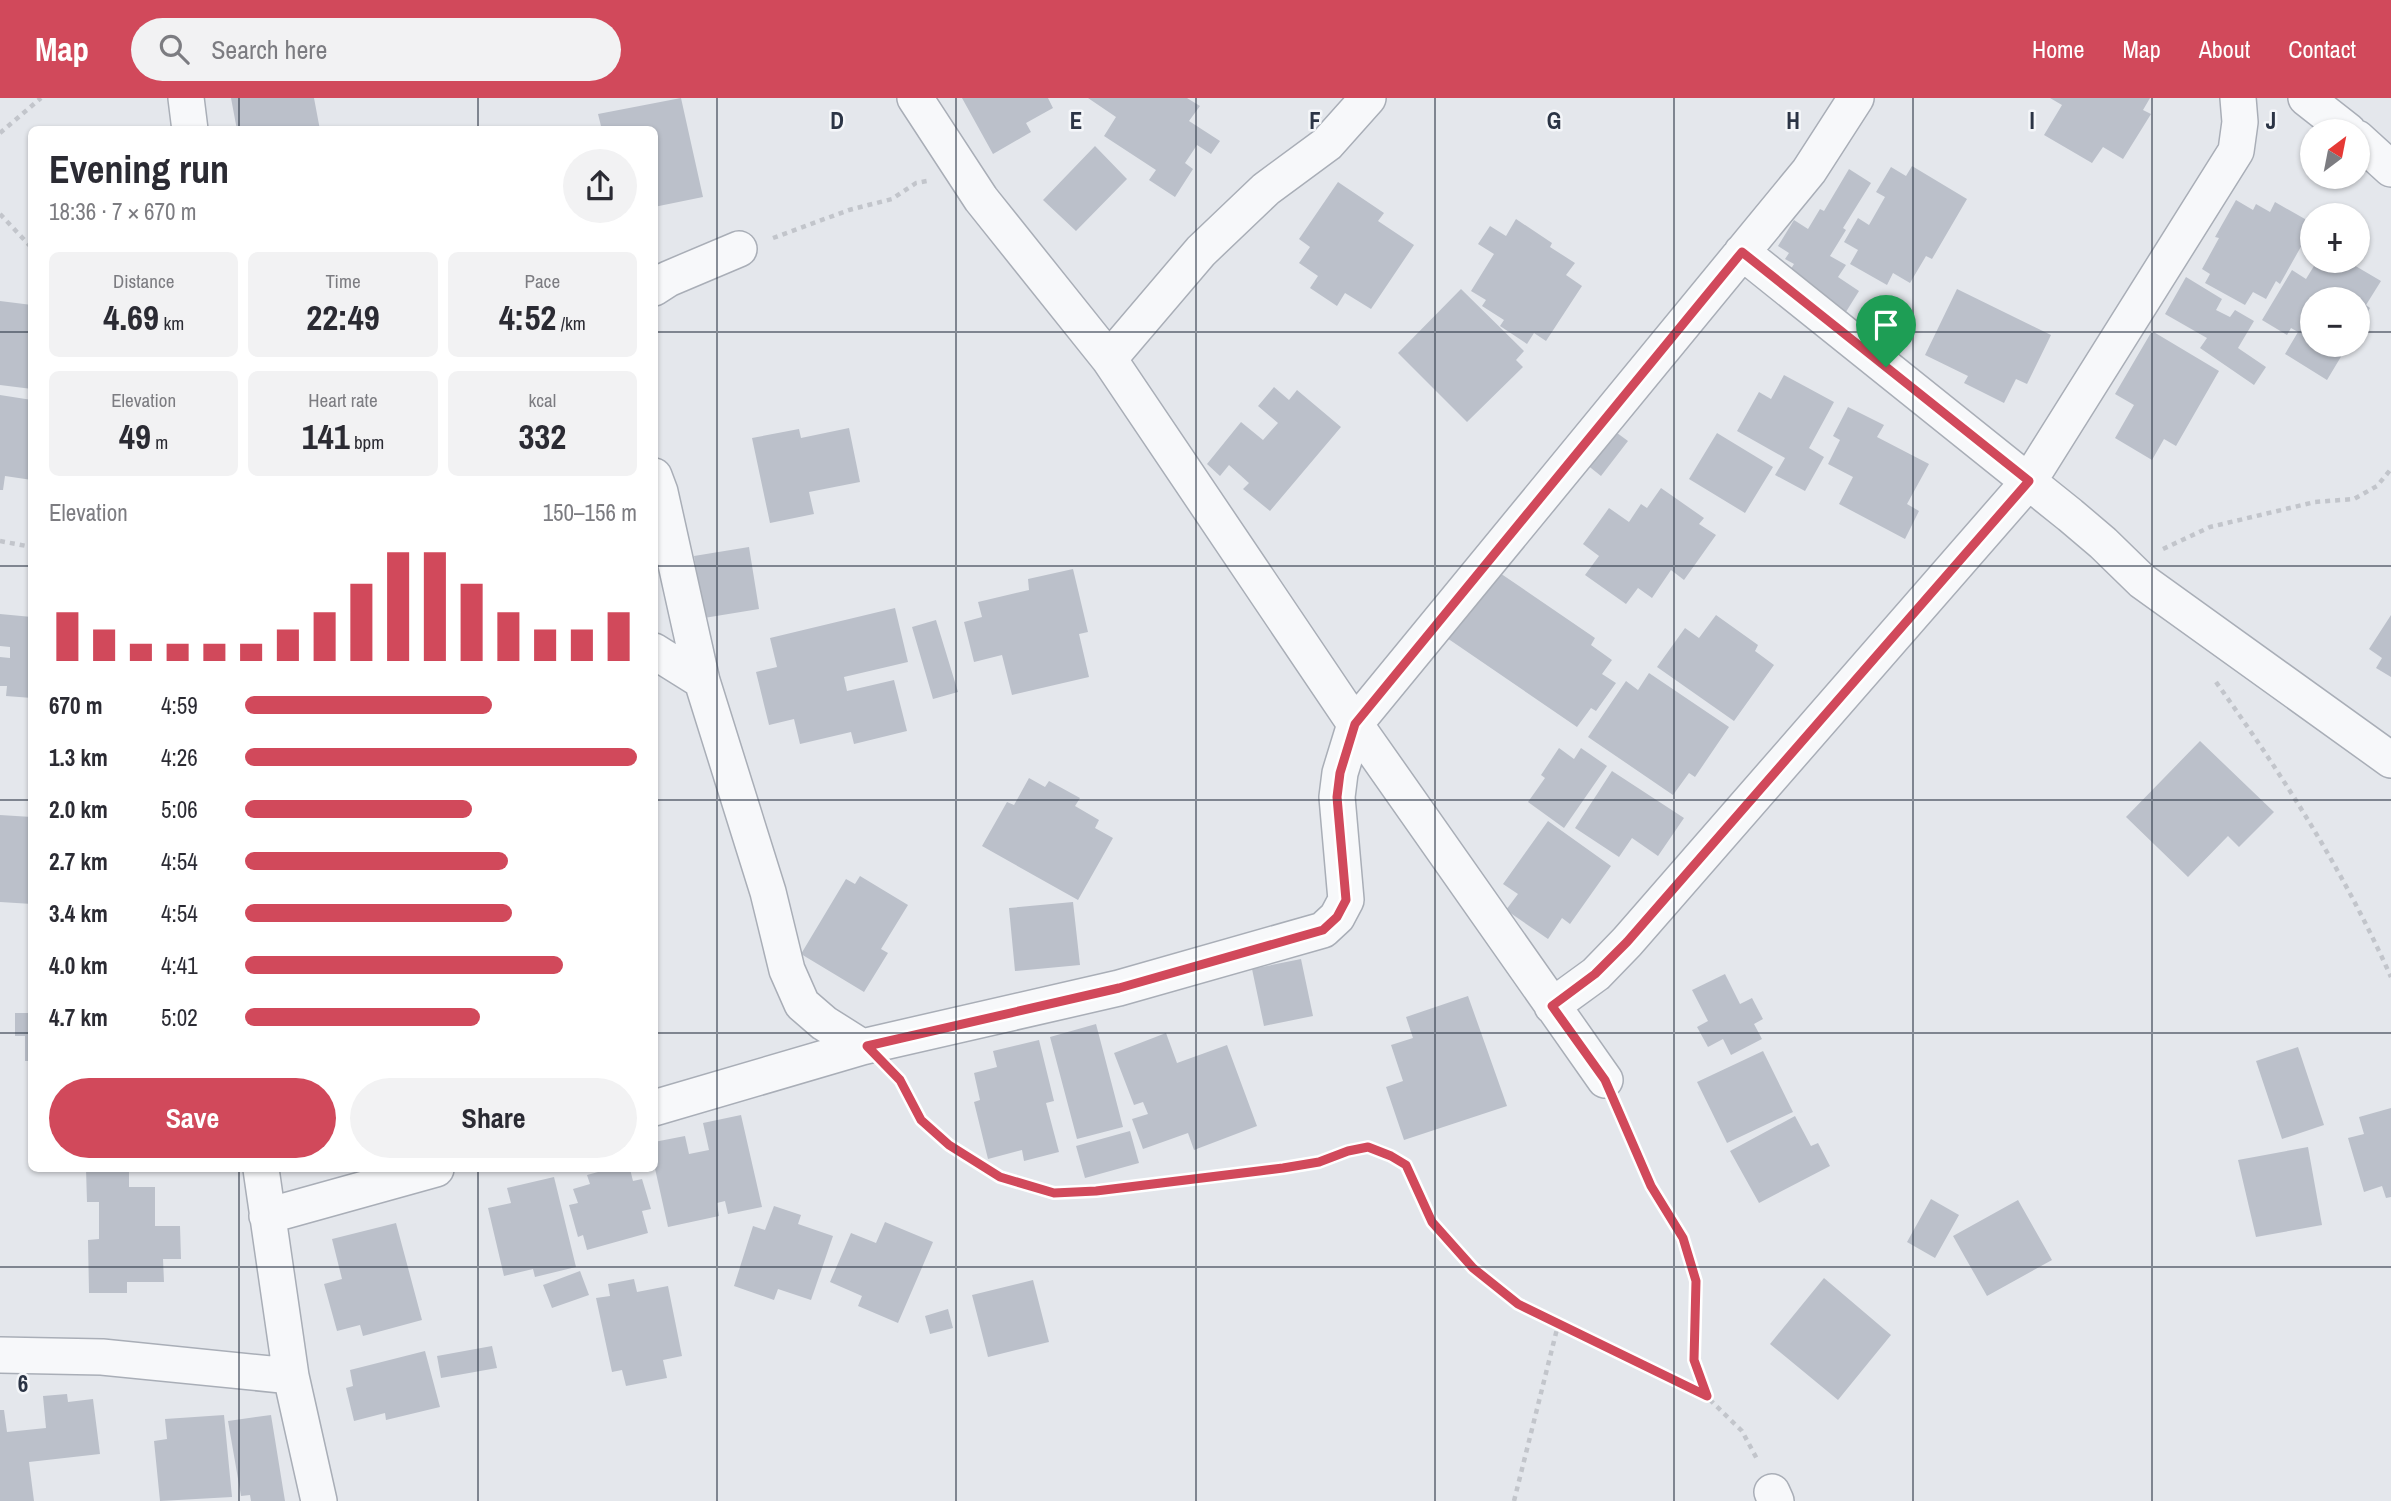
<!DOCTYPE html>
<html lang="en">
<head>
<meta charset="utf-8">
<style>
  :root { --surface:#fff; --page:#f2f2f3; --text:#2b2b33; --muted:#7c7c81; --accent:#d1495b }
  body { margin:0; font-family:"Archivo Narrow",sans-serif; background:var(--page); color:var(--text); height:100vh; display:flex; flex-direction:column; font-size:26px; white-space:nowrap }
  * { box-sizing:border-box; margin:0 }
  p { font-size:23px; color:var(--muted) }
  .icon { flex:none; width:38px; height:38px; fill:none; stroke:currentColor; stroke-width:2; stroke-linecap:round; stroke-linejoin:round }
  .map { position:relative; flex:1; overflow:hidden }
  .side { position:absolute; left:28px; top:28px; width:630px; height:1046px; display:flex; flex-direction:column; background:var(--surface); border-radius:10px; box-shadow:0 2px 5px #0004 }
  .side>* { flex:none }
  .needle { width:46px; rotate:32deg }
  .fabs { position:absolute; left:2300px; top:21px; display:grid; gap:14px }
  .fabs a { display:grid; place-items:center; width:70px; height:70px; border-radius:50%; background:var(--surface); box-shadow:0 2px 5px #0004; font-size:35px }
  .pin { position:absolute; display:grid; place-items:center; width:60px; height:60px; color:#fff; margin:-72px -30px; border-radius:50% 50% 50% 0; rotate:-45deg; box-shadow:0 0 7px #0007 }
  .pin .icon { rotate:45deg }
  .round { display:grid; place-items:center; flex:none; width:74px; height:74px; border-radius:37px; background:var(--page) }
  .headline { display:flex; align-items:center; justify-content:space-between; height:119px; padding:0 21px }
  h1 { font-size:38px; font-weight:700; line-height:52px }
  .stats { display:grid; grid-template-columns:repeat(3,1fr); gap:10px; height:119px; padding:7px 21px }
  .stats div { display:grid; align-content:center; border-radius:10px; background:var(--page); text-align:center }
  .stats b { font-size:35px; font-weight:700 }
  .stats small { font-size:19px; font-weight:400 }
  .stats p { font-size:19px }
  .chart { height:196px; padding:14px 21px }
  .chart p { display:flex; justify-content:space-between }
  .chart svg { width:100%; height:126px; margin-top:7px; stroke:var(--accent); stroke-width:6 }
  .action { display:flex; gap:14px; margin-top:auto; padding:14px 21px }
  .action a { flex:1; height:80px; border-radius:42px; background:var(--accent); color:#fff; font-size:28px; font-weight:700; line-height:80px; text-align:center }
  .action a+a { background:var(--page); color:var(--text) }
  ul { padding:0 21px; list-style:none; font-size:23px }
  li { display:grid; grid-template-columns:112px 84px 1fr; align-items:center; height:52px }
  li i { height:18px; border-radius:9px; background:var(--accent) }
  header { display:flex; align-items:center; gap:42px; box-sizing:border-box; height:98px; padding:0 35px; background:var(--accent); color:#fff }
  header strong { font-size:33px }
  nav { display:flex; gap:38px; margin-inline-start:auto; font-size:24px }
  .search { width:490px; height:63px; background:var(--page); display:flex; align-items:center; gap:18px; box-sizing:border-box; padding:0 24px; border-radius:38px; color:var(--muted); font-size:26px }
  .map>svg:first-child { display:block }
</style>
</head>
<body>
<header>
<strong>Map</strong>
<div class="search"><svg class="icon" aria-label="search" viewBox="0 0 24 24"><circle cx="10" cy="10" r="6"/><path d="M15 15l6 6"/></svg>Search here</div>
<nav><a>Home</a><a>Map</a><a>About</a><a>Contact</a></nav>
</header>
<div class="map">
<svg width="2391" height="1403" viewBox="0 0 2391 1403">
  <rect width="100%" height="100%" fill="#e4e7ec"/>
  <path fill="#bbc0ca" d="M231,0H314L320,32H237Z
    M681,0L703,99L654,109V32H602L598,16Z
    M962,0H1048L1053,10L1026,25L1031,34L993,56Z
    M1088,0H1187L1200,8L1189,23L1220,43L1211,56L1197,47L1185,65L1193,71L1175,99L1149,82L1156,72L1104,38L1116,19Z
    M2050,0H2150L2143,12L2151,16L2123,61L2103,49L2092,65L2044,37L2062,7Z
    M1095,48L1127,81L1076,133L1043,102Z
    M1912,68L1967,101L1932,161L1926,158L1910,185L1893,175L1887,187L1850,166L1858,152L1844,144L1858,120L1869,127L1885,99L1876,94L1891,69L1906,78Z
    M1849,71L1871,85L1843,130L1846,132L1830,158L1846,167L1838,179L1859,193L1844,217L1787,177L1794,166L1785,161L1789,155L1778,148L1794,122L1808,131L1820,111L1824,113Z
    M1338,84L1384,115L1378,123L1414,147L1371,211L1345,195L1337,208L1310,190L1318,178L1299,165L1310,149L1299,141Z
    M2236,102L2253,112L2256,106L2270,114L2275,104L2312,125V129L2280,186L2276,183L2266,201L2253,194L2245,207L2205,185L2210,176L2202,171L2219,140L2215,139Z
    M1516,121L1552,145L1550,149L1575,165L1566,177L1582,188L1546,243L1534,235L1527,246L1500,228L1504,222L1482,208L1486,202L1471,193L1494,156L1478,146L1490,128L1506,138Z
    M2317,163H2347L2381,183L2366,207L2370,210L2357,231V201H2312V247H2348L2327,282L2285,256L2298,234L2291,230L2287,237L2262,222L2292,172L2306,181Z
    M2186,179L2222,201L2216,212L2230,219L2235,212L2254,223L2238,250L2266,269L2254,287L2200,250L2207,240L2165,216Z
    M1461,191L1524,253L1516,262L1523,269L1467,324L1398,255Z
    M1957,191L2051,237L2027,286L2016,281L2004,305L1964,285L1968,278L1925,257Z
    M0,203L32,207V291L0,287Z
    M2152,233L2219,273L2176,348L2164,341L2152,362L2115,340L2134,307L2115,296Z
    M1784,277L1834,304L1809,350L1824,359L1805,393L1775,377L1785,360L1737,333L1759,294L1771,301Z
    M1274,289L1289,302L1297,292L1341,329L1270,413L1243,391L1249,385L1229,367L1220,378L1207,366L1241,324L1263,342L1278,325L1258,308Z
    M0,297L32,302V382L5,378L3,392H0Z
    M1848,309L1884,327L1877,339L1929,366L1907,406L1919,413L1905,441L1839,406L1853,379L1828,366L1840,342L1833,338Z
    M849,330L860,384L809,394L814,416L770,425L752,340L799,331L801,340Z
    M1613,332L1628,343L1601,378L1586,366Z
    M1717,335L1773,369L1745,415L1689,381Z
    M1661,390L1704,420L1699,426L1716,437L1684,482L1671,472L1652,500L1638,490L1626,506L1585,477L1599,458L1583,446L1609,410L1629,424L1641,406L1647,410Z
    M749,449L759,511L704,520L694,458Z
    M1073,471L1088,534L1079,536L1089,579L1012,597L1002,557L974,564L964,524L982,519L978,504L1029,492L1028,481Z
    M1494,471L1595,540L1591,547L1612,562L1602,576L1616,585L1596,613L1591,610L1577,629L1447,540Z
    M895,510L908,564L844,579L847,593L894,582L907,633L854,646L851,634L800,646L794,621L769,627L756,574L777,569L770,540Z
    M0,516L32,519V600L6,598L7,588H0V559L10,560V549L0,548Z
    M1716,517L1758,547L1755,553L1774,567L1734,623L1657,569L1685,530L1699,540Z
    M2391,517V579L2376,570L2382,560L2369,551Z
    M936,522L958,594L933,601L912,529Z
    M1649,575L1729,629L1695,679L1689,675L1673,697L1588,639L1626,583L1638,592Z
    M2200,643L2274,714L2239,749L2228,738L2188,779L2126,719Z
    M1559,650L1574,661L1581,650L1607,668L1564,730L1528,704L1545,680L1541,677Z
    M1612,673L1684,720L1658,758L1632,740L1619,759L1575,730Z
    M1029,680L1045,689L1049,683L1080,700L1075,708L1099,722L1095,730L1113,740L1078,802L982,748L1007,704L1014,707Z
    M0,717L32,719V806L0,804Z
    M1548,723L1611,768L1570,826L1562,820L1548,841L1506,812L1518,796L1503,786Z
    M860,778L908,807L881,851L888,855L864,894L801,856L846,781L855,786Z
    M1073,804L1080,867L1015,873L1009,810Z
    M1301,861L1313,918L1264,928L1252,871Z
    M1725,876L1740,906L1752,900L1763,921L1754,926L1762,941L1731,957L1723,941L1708,949L1697,929L1708,923L1692,892Z
    M32,897V963H25V938H15V915H28V899Z
    M1468,898L1507,1008L1404,1042L1386,989L1403,983L1391,947L1413,940L1406,919Z
    M1096,926L1123,1029L1077,1041L1050,939Z
    M1166,935L1177,965L1227,947L1257,1028L1194,1052L1188,1035L1143,1051L1132,1021L1148,1016L1143,1004L1134,1007L1114,955Z
    M1039,942L1054,1003L1046,1005L1059,1054L1024,1063L1022,1052L988,1061L974,1004L980,1002L974,975L997,969L993,953Z
    M2298,949L2324,1027L2282,1041L2256,963Z
    M1763,953L1793,1014L1727,1045L1697,984Z
    M2391,1010V1099L2386,1100L2382,1088L2364,1094L2348,1040L2364,1036L2359,1019Z
    M741,1017L762,1109L728,1116L725,1103L717,1105L719,1118L668,1129L654,1066V1044L685,1038L689,1056L709,1052L703,1025Z
    M1795,1018L1811,1048L1818,1045L1830,1068L1759,1105L1730,1053Z
    M1130,1033L1139,1065L1085,1080L1076,1048Z
    M2308,1049L2322,1127L2256,1139L2238,1062Z
    M86,1071H129V1089H155V1128H180L181,1161H163L164,1184H127V1195H89L88,1142L99,1141V1104H87Z
    M609,1071H630L633,1083L642,1081L651,1111L642,1113L648,1135L587,1152L583,1137L578,1139L569,1107L578,1105L573,1091L590,1086L587,1077Z
    M554,1079L576,1169L535,1179L533,1171L504,1178L488,1110L511,1105L507,1090Z
    M1931,1101L1959,1117L1935,1160L1907,1144Z
    M2018,1102L2052,1162L1987,1198L1953,1138Z
    M774,1108L801,1117L798,1126L833,1138L811,1202L778,1191L774,1202L734,1188L753,1128L765,1132Z
    M885,1124L933,1144L898,1225L858,1208L862,1198L830,1184L851,1135L876,1145Z
    M396,1125L422,1222L363,1238L360,1227L337,1233L324,1186L342,1181L332,1141Z
    M580,1173L589,1197L552,1210L543,1187Z
    M1824,1180L1891,1237L1838,1302L1770,1246Z
    M634,1181L637,1194L668,1188L682,1258L663,1262L667,1280L626,1288L622,1272L612,1274L596,1200L610,1198L608,1186Z
    M1033,1182L1049,1244L988,1259L972,1197Z
    M948,1211L953,1230L930,1236L925,1218Z
    M492,1248L497,1270L441,1280L437,1258Z
    M425,1253L440,1309L386,1322L385,1315L354,1323L346,1290L353,1288L350,1272Z
    M67,1296L68,1304L93,1301L100,1356L29,1364L34,1403H0V1312H4L7,1334L46,1330L43,1298Z
    M224,1317L232,1399L160,1403L154,1343L167,1341L165,1321Z
    M271,1317L285,1403H251L250,1397L241,1398L228,1323Z"/>
  <g fill="none" stroke-linecap="round" stroke-linejoin="round">
    <defs>
      <path id="street" d="M186,0L190,32
        M915,0L981,101L1109,261L1355,626L1605,982
        M2306,0L2348,33
        M2357,40L2391,71
        M1742,154L2070,417L2103,445L2142,483L2391,662
        M654,190L668,181L739,151
        M1109,261L1201,153L1266,91L1327,46L1368,0
        M654,378L660,394L702,583L768,794L787,872L802,906L824,925L862,949
        M654,553L702,583
        M1552,908L1596,876L1627,844L2029,383L2236,53L2240,24L2238,0
        M654,1010L862,949L1119,890L1323,832L1337,819L1346,802L1337,699L1340,675L1355,626L1809,73L1856,0
        M261,1071L291,1278L319,1403
        M267,1118L436,1071
        M0,1257L102,1259L291,1278
        M1772,1394L1776,1403"/>
    </defs>
    <use href="#street" stroke="#a9aeb7" stroke-width="38"/>
    <path stroke="#c2c5cb" stroke-width="4.5" stroke-dasharray="5 5" stroke-linecap="butt" d="M0,35L41,0
      M0,116L32,150
      M773,140L849,112L892,101L916,85L927,83
      M0,443L32,449
      M2163,451L2210,429L2315,404L2354,401L2377,388L2391,371
      M2216,584C2284,679 2343,772 2391,879
      M897,978L921,1022L949,1047L1000,1079L1054,1095L1096,1093L1283,1070L1319,1064L1348,1053L1369,1049L1392,1058L1406,1067L1432,1124L1473,1170L1518,1206L1707,1299
      M1618,1013L1651,1088L1683,1140L1696,1183L1694,1262L1707,1299L1742,1333L1757,1361
      M1514,1403L1558,1227"/>
    <use href="#street" stroke="#f7f8fa" stroke-width="35"/>
  </g>
  <g fill="none" stroke-linecap="round" stroke-linejoin="round">
    <defs>
      <path id="route" d="M1742,154L2029,383L1627,844L1595,876L1552,908L1605,982L1651,1088L1683,1140L1696,1183L1694,1262L1707,1298L1518,1206L1473,1170L1432,1124L1406,1067L1391,1058L1368,1049L1348,1053L1319,1064L1283,1070L1096,1093L1054,1095L1000,1079L949,1047L921,1022L900,982L867,948L1119,890L1323,832L1337,819L1346,802L1337,699L1340,675L1355,626Z"/>
    </defs>
    <use href="#route" stroke="#fff" stroke-width="14"/>
    <use href="#route" stroke="#d1495b" stroke-width="9"/>
  </g>
  <path fill="none" stroke="#2b3445" stroke-width="2" stroke-opacity="0.55" d="M239,0V32M478,0V32M717,0V1403M956,0V1403M1196,0V1403M1435,0V1403M1674,0V1403M1913,0V1403M2152,0V1403M0,234H32M654,234H2312M2357,234H2391M0,468H32M654,468H2391M0,702H32M654,702H2391M0,935H32M654,935H2391M239,1071V1403M478,1071V1403M0,1169H2391"/>
  <g font-size="23" text-anchor="middle" font-weight="bold" fill="#2b3445" stroke="#f4f6f9" stroke-width="5" stroke-linejoin="round" paint-order="stroke">
    <text x="837" y="31">D</text>
    <text x="1076" y="31">E</text>
    <text x="1315" y="31">F</text>
    <text x="1554" y="31">G</text>
    <text x="1793" y="31">H</text>
    <text x="2032" y="31">I</text>
    <text x="2271" y="31">J</text>
    <text x="23" y="1294">6</text>
  </g>
</svg>
<div class="fabs">
<a><svg class="needle" viewBox="-14 -14 28 28"><path d="M0-13l5 13h-10z" fill="#e53935"/><path d="M0 13l5-13h-10z" fill="#7c7c81"/></svg></a>
<a>+</a>
<a>−</a>
</div>
<div class="pin" style="left:1886px;top:269px;background:#1e9e55"><svg class="icon" aria-label="arrive" viewBox="0 0 24 24"><path d="M6 21V4h12l-3 4 3 4H6"/></svg></div>
<section class="side">
<div class="headline"><div><h1>Evening run</h1><p>18:36 · 7 × 670 m</p></div><a class="round"><svg class="icon" aria-label="share" viewBox="0 0 24 24"><path d="M12 15V3M7 8l5-5 5 5M5 13v7h14v-7"/></svg></a></div>
<div class="stats">
<div><p>Distance</p><b>4.69<small> km</small></b></div>
<div><p>Time</p><b>22:49</b></div>
<div><p>Pace</p><b>4:52<small> /km</small></b></div>
</div>
<div class="stats">
<div><p>Elevation</p><b>49<small> m</small></b></div>
<div><p>Heart rate</p><b>141<small> bpm</small></b></div>
<div><p>kcal</p><b>332</b></div>
</div>
<div class="chart"><p><span>Elevation</span>150–156 m</p>
<svg viewBox="0 0 160 44" preserveAspectRatio="none"><path d="M5 44V27M15 44V33M25 44V38M35 44V38M45 44V38M55 44V38M65 44V33M75 44V27M85 44V17M95 44V6M105 44V6M115 44V17M125 44V27M135 44V33M145 44V33M155 44V27"/></svg>
</div>
<ul>
<li><b>670 m</b>4:59<i style="width:63%"></i></li>
<li><b>1.3 km</b>4:26<i style="width:100%"></i></li>
<li><b>2.0 km</b>5:06<i style="width:58%"></i></li>
<li><b>2.7 km</b>4:54<i style="width:67%"></i></li>
<li><b>3.4 km</b>4:54<i style="width:68%"></i></li>
<li><b>4.0 km</b>4:41<i style="width:81%"></i></li>
<li><b>4.7 km</b>5:02<i style="width:60%"></i></li>
</ul>
<div class="action"><a>Save</a><a>Share</a></div>
</section>
</div>
</body>
</html>
